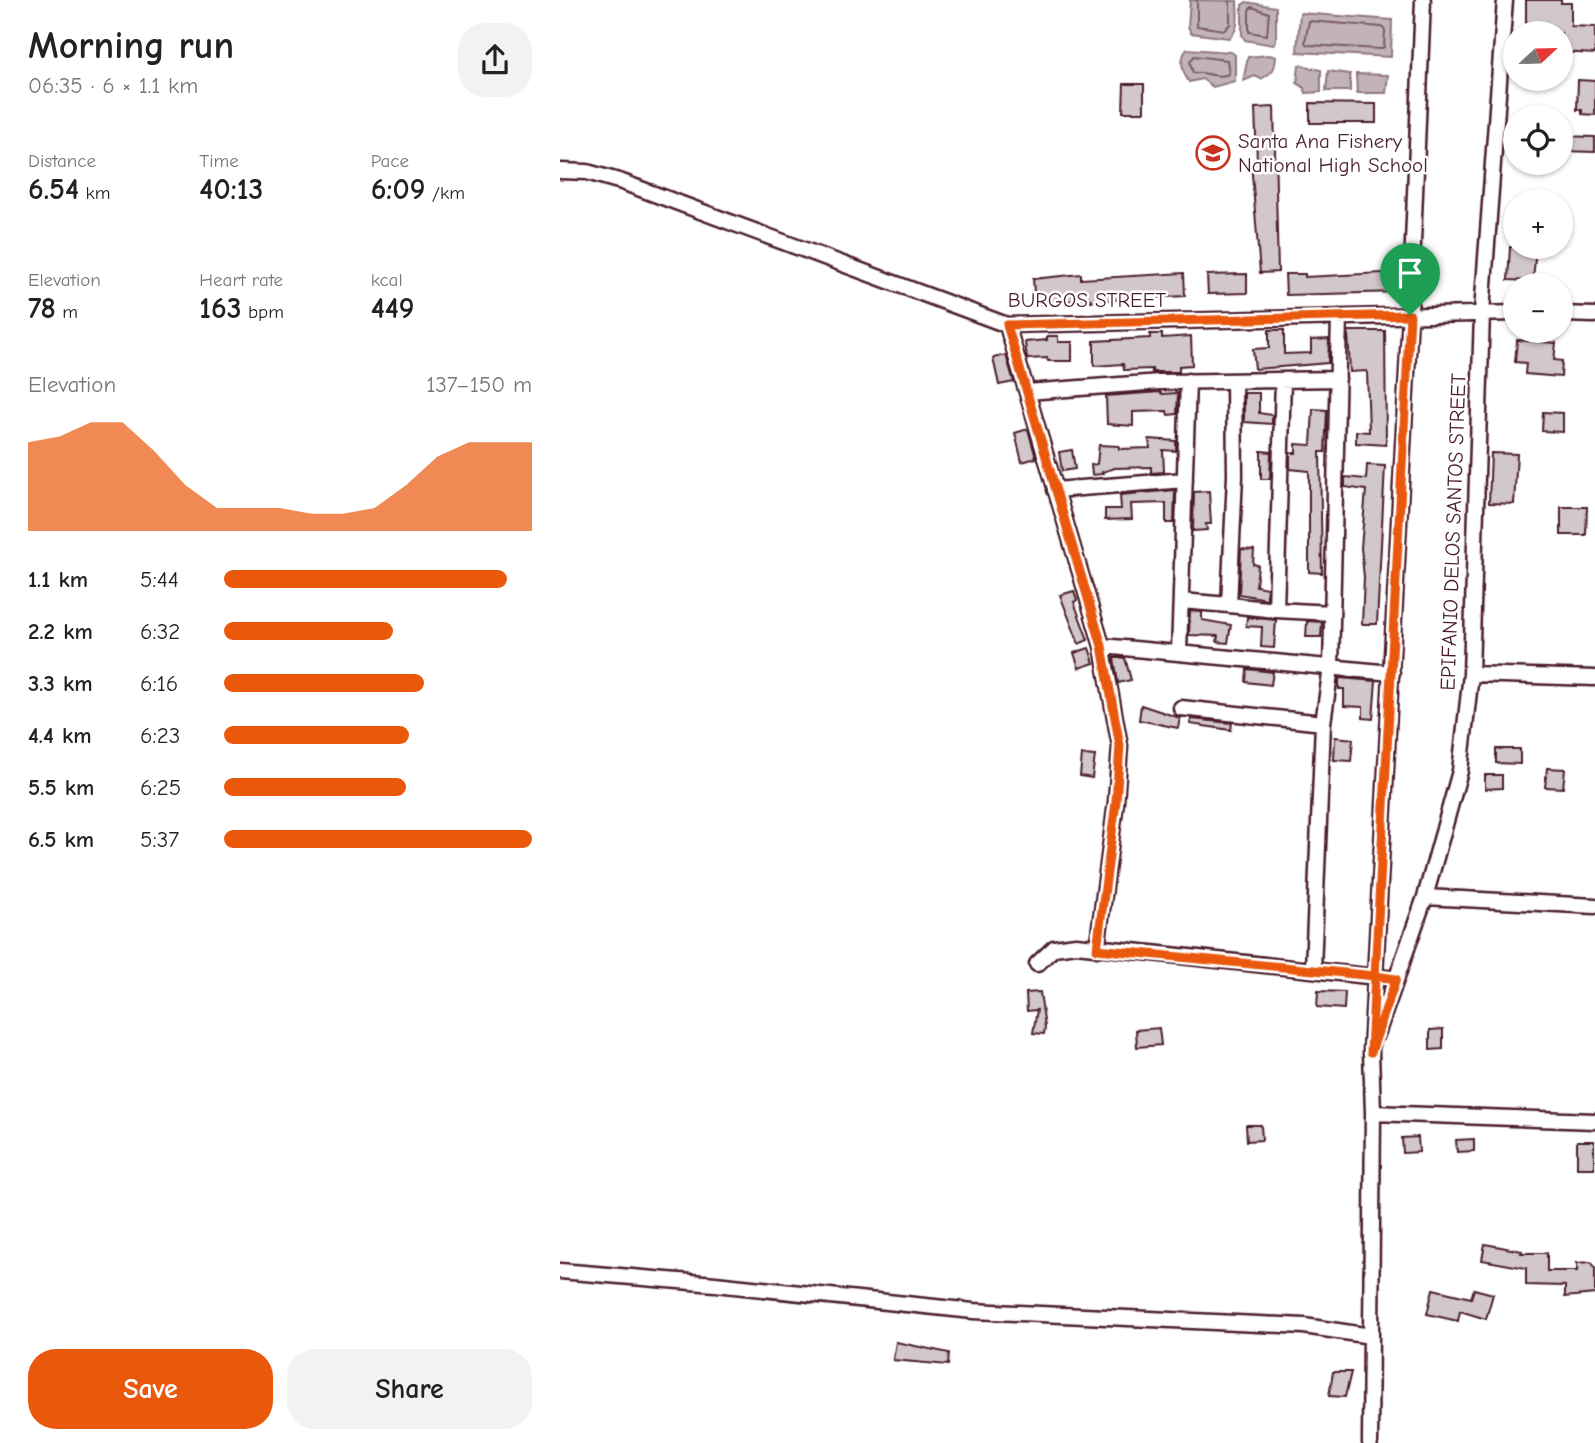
<!DOCTYPE html>
<html lang="en">
<head>
<meta charset="utf-8">
<style>
  :root { --surface:#fff; --page:#f2f2f2; --text:#222; --muted:#767676; --accent:#ea580c }
  body { margin:0; font-family:"Comic Neue",sans-serif; background:var(--page); color:var(--text); height:100vh; display:flex; flex-direction:column; font-size:26px; white-space:nowrap }
  * { box-sizing:border-box; margin:0 }
  p { font-size:23px; color:var(--muted) }
  .icon { flex:none; width:38px; height:38px; fill:none; stroke:currentColor; stroke-width:2; stroke-linecap:round; stroke-linejoin:round }
  .map { position:relative; flex:1; overflow:hidden }
  .side { display:flex; flex-direction:column; background:var(--surface); width:560px }
  .side>* { flex:none }
  .needle { width:46px; rotate:68deg }
  .buttons { position:absolute; left:943px; top:21px; display:grid; gap:14px }
  .buttons a { display:grid; place-items:center; width:70px; height:70px; border-radius:50%; background:var(--surface); box-shadow:0 2px 5px #0004; font-size:35px }
  .pin { position:absolute; display:grid; place-items:center; width:60px; height:60px; color:#fff; margin:-72px -30px; border-radius:50% 50% 50% 0; rotate:-45deg; box-shadow:0 0 7px #0007 }
  .pin .icon { rotate:45deg }
  .round { display:grid; place-items:center; flex:none; width:74px; height:74px; border-radius:28px; background:var(--page) }
  .summary { display:flex; align-items:center; justify-content:space-between; height:119px; padding:0 28px }
  h1 { font-size:38px; font-weight:600; line-height:52px }
  .stats { display:grid; grid-template-columns:repeat(3,1fr); gap:10px; height:119px; padding:7px 28px }
  .stats div { display:grid; align-content:center }
  .stats b { font-size:30px; font-weight:600 }
  .stats small { font-size:19px; font-weight:400 }
  .stats p { font-size:19px }
  .chart { height:196px; padding:14px 28px }
  .chart p { display:flex; justify-content:space-between }
  .chart svg { width:100%; height:126px; margin-top:7px; fill:var(--accent); opacity:.7 }
  .button { display:flex; gap:14px; margin-top:auto; padding:14px 28px }
  .button a { flex:1; height:80px; border-radius:28px; background:var(--accent); color:#fff; font-size:28px; font-weight:600; line-height:80px; text-align:center }
  .button a+a { background:var(--page); color:var(--text) }
  ul { padding:0 28px; list-style:none; font-size:23px }
  li { display:grid; grid-template-columns:112px 84px 1fr; align-items:center; height:52px }
  li i { height:18px; border-radius:9px; background:var(--accent) }
  main { display:flex; flex:1; min-height:0 }
  .map>svg:first-child { display:block }
</style>
</head>
<body>
<main>
<section class="side">
<div class="summary"><div><h1>Morning run</h1><p>06:35 · 6 × 1.1 km</p></div><a class="round"><svg class="icon" aria-label="share" viewBox="0 0 24 24"><path d="M12 15V3M7 8l5-5 5 5M5 13v7h14v-7"/></svg></a></div>
<div class="stats">
<div><p>Distance</p><b>6.54<small> km</small></b></div>
<div><p>Time</p><b>40:13</b></div>
<div><p>Pace</p><b>6:09<small> /km</small></b></div>
</div>
<div class="stats">
<div><p>Elevation</p><b>78<small> m</small></b></div>
<div><p>Heart rate</p><b>163<small> bpm</small></b></div>
<div><p>kcal</p><b>449</b></div>
</div>
<div class="chart"><p><span>Elevation</span>137–150 m</p>
<svg viewBox="0 0 160 44" preserveAspectRatio="none"><path d="M0 44V13L10 11L20 6L30 6L40 16L50 28L60 36L70 36L80 36L90 38L100 38L110 36L120 28L130 18L140 13L150 13L160 13V44z"/></svg>
</div>
<ul>
<li><b>1.1 km</b>5:44<i style="width:92%"></i></li>
<li><b>2.2 km</b>6:32<i style="width:55%"></i></li>
<li><b>3.3 km</b>6:16<i style="width:65%"></i></li>
<li><b>4.4 km</b>6:23<i style="width:60%"></i></li>
<li><b>5.5 km</b>6:25<i style="width:59%"></i></li>
<li><b>6.5 km</b>5:37<i style="width:100%"></i></li>
</ul>
<div class="button"><a>Save</a><a>Share</a></div>
</section>
<div class="map">
<svg width="1035" height="1443" viewBox="0 0 1035 1443">
  <rect width="100%" height="100%" fill="#fff"/>
  <filter id="ink" filterUnits="userSpaceOnUse"><feTurbulence type="fractalNoise" baseFrequency=".0143" numOctaves="2"/><feDisplacementMap in="SourceGraphic" scale="14" xChannelSelector="R" yChannelSelector="G"/><feConvolveMatrix kernelMatrix="1 2 1 2 8 2 1 2 1" color-interpolation-filters="sRGB"/></filter>
  <g filter="url(#ink)">
    <path fill="#c1b3b6" stroke="#91787e" stroke-width="2" d="M630,0L677,1C677,14 681,28 669,38L631,33L628,26Z
      M686,2L716,7V41L713,45L685,40L682,35V5Z
      M740,13L832,20L831,57L737,52Z
      M627,49L671,52L675,55V81L653,87L642,79L629,82C622,72 619,59 627,49Z
      M709,55L716,57C715,70 713,72 701,79L695,76L683,81L688,57Z
      M739,65L761,70V92L746,93L744,88L737,83Z
      M768,71L790,74V91H766Z
      M796,74L828,75L826,93H797Z"/>
    <g fill="none" stroke-linecap="round" stroke-linejoin="round">
      <path stroke="#7a5a63" stroke-width="2" d="M637,0V26L665,30L670,24V0
        M692,7L709,13L707,35L689,32V10Z
        M749,21L822,27L825,30L824,47L821,49L747,45L745,42Z
        M634,56L667,60L669,74C656,79 646,71 633,73L630,62Z"/>
    </g>
    <path fill="#d2c7cb" stroke="#4a1f2b" stroke-width="2" d="M966,0H1001V3H1011V26L1035,27V54L1001,52V33H966Z
      M1018,80L1035,81V115L1022,114V110H1017Z
      M564,84H584V112H563Z
      M750,103L816,104V123H750Z
      M714,107L718,272L700,273L691,162H697L695,108Z
      M1001,136L1035,137V152L1001,151Z
      M950,247H976L973,281L948,280Z
      M842,272L841,292L726,295L725,274H745V277Z
      M624,273L625,296L531,301V299L475,304L473,279L521,274V279Z
      M687,274V293L648,294L647,275Z
      M709,330H724V354L751,353V340L769,339L768,363L695,369L693,349L709,348Z
      M788,331H825L826,445L796,443V431L809,432L807,371L790,372Z
      M590,334H602V338L631,336L632,365L619,366V372H592V369L564,370L563,364L534,366V341L590,338Z
      M487,336H498V342H512V361H488L487,358L467,359L465,342L487,340Z
      M957,340L996,343L994,360L1002,361L1001,377L965,374L966,363L955,362Z
      M446,355L454,382L439,385L433,358Z
      M600,392L602,394L618,393L617,414L608,415L607,411L573,412V426L547,424L546,396Z
      M684,393H699V413L712,415V424L684,422Z
      M753,409L767,410L765,452H760L762,573L749,572V471L730,469V453H736V444L751,445Z
      M983,412L1003,413V432L982,431Z
      M468,429L476,458L462,462L455,433Z
      M589,439L616,441V451L603,450L604,472L591,473V467L555,468L542,472L543,474L532,475L531,465L537,464L539,445L559,446V449L590,448Z
      M512,450L515,469L502,471L499,452Z
      M701,451L711,452L710,479H701Z
      M931,453L957,454L954,504L929,503Z
      M807,465L825,466L817,624H802L804,577L801,548L806,490L785,487V477L806,479Z
      M615,490L614,523H606V503L571,504L572,519L545,520V509H561L560,495Z
      M649,491L651,524H646L647,530L633,531L634,492Z
      M1001,507H1027L1026,535H1001Z
      M681,549L694,550L693,564L698,565L696,586L707,588V599L679,594Z
      M514,591L517,600L514,602L528,640L519,644L500,595Z
      M630,611L642,612V620L671,625L668,643L657,642L658,636L629,635Z
      M687,617L716,620L714,648L701,647L702,627L686,626Z
      M747,621L762,622L761,637H746Z
      M529,648L534,663L519,668L514,653Z
      M554,658H565L571,680L558,683Z
      M687,669L713,672L711,685L686,682Z
      M779,678L816,681L813,719L803,718V707L784,706V689H779Z
      M581,705L620,718L618,728L579,720Z
      M631,719L672,723L671,730L630,724Z
      M775,737L793,739L791,761L774,760Z
      M936,749H960V764L936,763Z
      M522,755L535,756L532,778L520,776Z
      M987,768L1005,769L1003,788L985,787Z
      M925,775H942V788L925,789Z
      M758,991L785,992L784,1009L757,1007Z
      M480,992L485,1027L484,1034L473,1033L477,1010L467,1011L466,993Z
      M599,1028L601,1045L577,1047L576,1030Z
      M883,1029V1049L870,1050V1030Z
      M686,1125H701L702,1140L687,1141Z
      M858,1137L859,1152L843,1153L842,1138Z
      M914,1139V1151L897,1152L896,1140Z
      M1017,1141H1034V1168H1017Z
      M925,1244L962,1251L961,1253H987V1271H1017V1263L1031,1262L1035,1267V1294L1005,1297V1286L966,1285V1268L922,1260Z
      M873,1289L911,1298L914,1289L933,1294L926,1319L900,1311L898,1321L867,1314Z
      M336,1342L389,1353L388,1365L333,1360Z
      M773,1372H791L785,1397L769,1396Z"/>
    <g fill="none" stroke-linecap="round" stroke-linejoin="round">
      <defs>
        <path id="street" d="M0,171L27,172L62,182L447,325L956,313
          M1001,314L1035,315
          M447,325L542,646L560,746L556,802L537,949
          M467,392L600,382L778,379
          M495,490L625,480
          M621,601L669,605L675,476L674,381
          M669,605L716,610L723,380
          M716,610L772,613
          M542,646L832,673
          M619,653L628,381
          M911,674L1035,678
          M621,708L763,723
          M865,897L1035,906
          M477,964L494,948L516,945L836,979
          M753,969L763,723L771,667L779,317
          M817,1034L865,897L900,771L911,674L922,312L945,0
          M813,1113L1035,1121
          M0,1271L155,1284L413,1311L744,1326L811,1336
          M810,1443L813,1113L811,1052L850,315L863,0"/>
      </defs>
      <use href="#street" stroke="#4a1f2b" stroke-width="19"/>
      <use href="#street" stroke="#fff" stroke-width="14"/>
    </g>
  </g>
  <g fill="none" stroke-linecap="round" stroke-linejoin="round" filter="url(#ink)">
    <defs>
      <path id="route" d="M850,315L447,325L542,646L560,746L556,802L537,949L815,976L811,1052L836,979L815,976L850,315"/>
    </defs>
    <use href="#route" stroke="#fff" stroke-width="14"/>
    <use href="#route" stroke="#ea580c" stroke-width="9"/>
  </g>
  <defs>
    <symbol id="school-ring" viewBox="-11 -11 22 22"><circle r="9.5" fill="#fff" stroke="#c8321e" stroke-width="1.5"/><path d="M0-5L7-2L0 1L-7-2ZM-4 1L0 2.5L4 1V4Q0 6-4 4Z" fill="#c8321e"/></symbol>
  </defs>
  <g fill-rule="evenodd">
    <use href="#school-ring" x="634" y="134" width="38" height="38"/>
  </g>
  <g text-anchor="middle" dominant-baseline="central" stroke-width="5" stroke-linejoin="round" paint-order="stroke">
    <g font-size="21" fill="#4a1f2b" stroke="#fff" text-anchor="start">
      <text x="678" y="141">Santa Ana Fishery<tspan x="678" dy="24">National High School</tspan></text>
    </g>
    <g font-size="21" fill="#4a1f2b" stroke="#fff">
      <text x="527" y="300">BURGOS STREET</text>
      <text transform="translate(893 532) rotate(-88)">EPIFANIO DELOS SANTOS STREET</text>
    </g>
  </g>
</svg>
<div class="buttons">
<a><svg class="needle" viewBox="-14 -14 28 28"><path d="M0-13l5 13h-10z" fill="#e53935"/><path d="M0 13l5-13h-10z" fill="#767676"/></svg></a>
<a><svg class="icon" aria-label="locate" viewBox="0 0 24 24"><circle cx="12" cy="12" r="6"/><path d="M12 2v4M12 18v4M2 12h4M18 12h4"/></svg></a>
<a>+</a>
<a>−</a>
</div>
<div class="pin" style="left:850px;top:315px;background:#1e9e55"><svg class="icon" aria-label="arrive" viewBox="0 0 24 24"><path d="M6 21V4h12l-3 4 3 4H6"/></svg></div>
</div>
</main>
</body>
</html>
